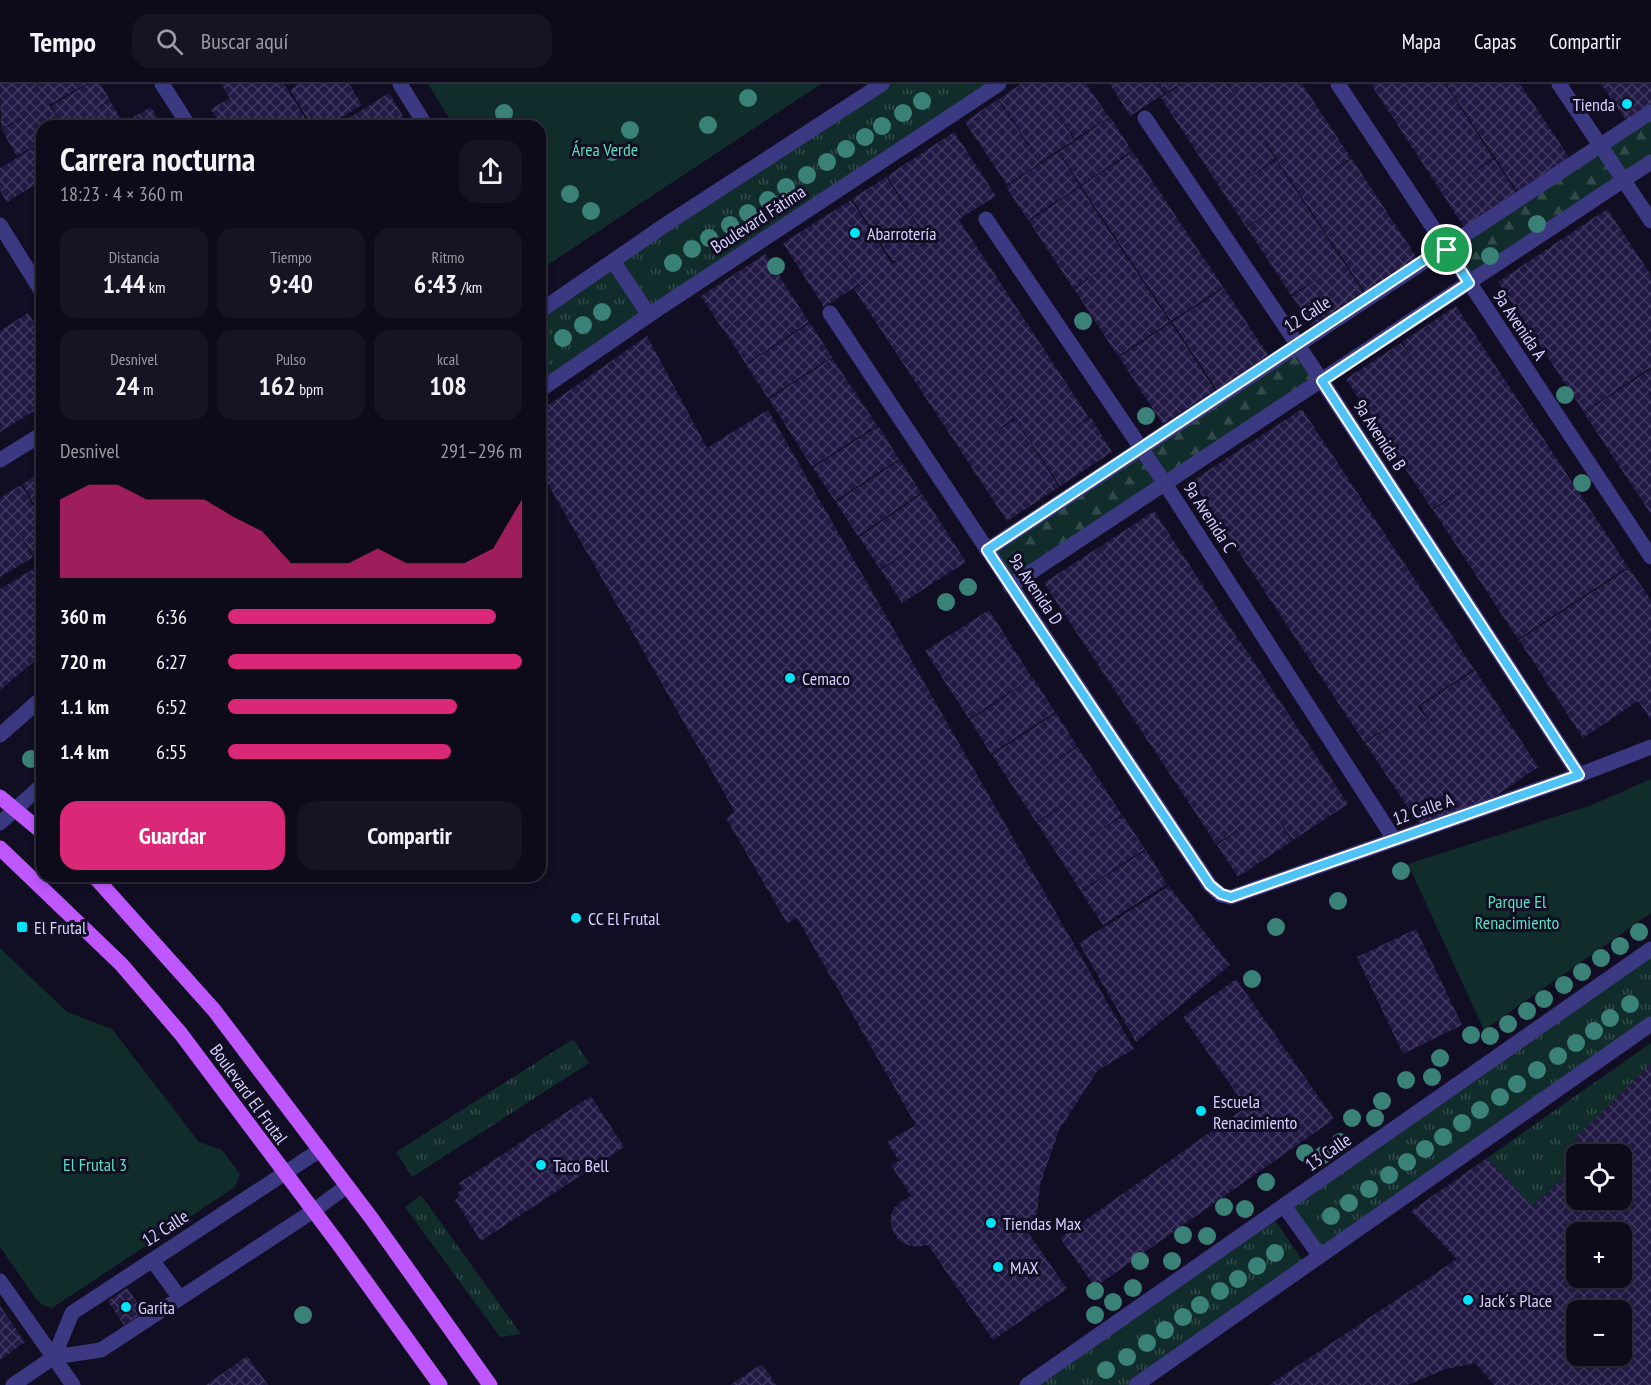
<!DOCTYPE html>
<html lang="es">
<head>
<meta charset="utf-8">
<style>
  :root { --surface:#0d0a1a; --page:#161323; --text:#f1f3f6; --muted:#9a9aa2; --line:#2d2b39; --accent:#db2777 }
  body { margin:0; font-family:"PT Sans Narrow",sans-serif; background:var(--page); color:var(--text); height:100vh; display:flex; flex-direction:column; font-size:22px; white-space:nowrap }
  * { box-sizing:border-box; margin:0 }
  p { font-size:20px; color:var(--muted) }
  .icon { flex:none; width:33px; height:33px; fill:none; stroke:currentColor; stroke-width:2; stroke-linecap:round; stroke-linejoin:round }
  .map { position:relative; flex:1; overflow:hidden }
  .panel { position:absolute; left:36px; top:36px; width:510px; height:762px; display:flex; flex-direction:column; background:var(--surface); border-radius:18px; box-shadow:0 3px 9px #0003,0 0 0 2px var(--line) }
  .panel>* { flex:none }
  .controls { position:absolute; left:1566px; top:1060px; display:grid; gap:12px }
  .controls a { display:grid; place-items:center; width:66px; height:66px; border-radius:12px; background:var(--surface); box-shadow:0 3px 9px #0003,0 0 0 2px var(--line); font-size:30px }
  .pin { position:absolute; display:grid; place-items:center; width:51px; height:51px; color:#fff; margin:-26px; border:3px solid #fff; border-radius:50%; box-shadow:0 2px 6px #0007 }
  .round { display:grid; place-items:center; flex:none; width:63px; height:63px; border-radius:18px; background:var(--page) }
  .summary { display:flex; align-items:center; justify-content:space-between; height:102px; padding:0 24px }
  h1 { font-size:33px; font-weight:700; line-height:45px }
  .metrics { display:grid; grid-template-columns:repeat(3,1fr); gap:9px; height:102px; padding:6px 24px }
  .metrics div { display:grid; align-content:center; border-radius:15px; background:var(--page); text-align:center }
  .metrics b { font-size:26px; font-weight:700 }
  .metrics small { font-size:16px; font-weight:400 }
  .metrics p { font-size:16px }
  .chart { height:168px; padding:12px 24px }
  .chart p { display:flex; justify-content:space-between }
  .chart svg { width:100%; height:108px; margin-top:6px; fill:var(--accent); opacity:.7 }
  .primary-button { display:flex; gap:12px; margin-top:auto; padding:12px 24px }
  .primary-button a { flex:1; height:69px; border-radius:18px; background:var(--accent); color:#fff; font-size:24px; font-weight:700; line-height:69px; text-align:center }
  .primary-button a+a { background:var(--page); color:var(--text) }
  ul { padding:0 24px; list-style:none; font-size:20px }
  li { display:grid; grid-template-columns:96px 72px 1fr; align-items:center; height:45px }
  li i { height:15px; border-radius:8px; background:var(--accent) }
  header { display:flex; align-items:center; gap:36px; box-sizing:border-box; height:84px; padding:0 30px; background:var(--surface); border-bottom:2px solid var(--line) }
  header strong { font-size:28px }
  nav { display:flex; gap:33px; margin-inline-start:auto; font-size:21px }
  .search { width:420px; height:54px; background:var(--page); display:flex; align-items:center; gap:15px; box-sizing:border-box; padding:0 21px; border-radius:18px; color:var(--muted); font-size:22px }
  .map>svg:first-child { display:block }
</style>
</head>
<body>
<header>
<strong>Tempo</strong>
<div class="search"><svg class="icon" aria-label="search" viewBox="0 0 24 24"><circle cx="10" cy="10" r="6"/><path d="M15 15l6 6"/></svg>Buscar aquí</div>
<nav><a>Mapa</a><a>Capas</a><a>Compartir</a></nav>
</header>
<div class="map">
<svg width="1651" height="1301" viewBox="0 0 1651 1301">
  <defs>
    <pattern id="grass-tufts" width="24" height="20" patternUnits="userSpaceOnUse" patternTransform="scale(1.5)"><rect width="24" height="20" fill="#112d2b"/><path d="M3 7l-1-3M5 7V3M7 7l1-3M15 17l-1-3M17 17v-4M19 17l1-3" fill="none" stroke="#334a4b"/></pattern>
    <pattern id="forest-firs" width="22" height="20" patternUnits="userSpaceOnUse" patternTransform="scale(1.5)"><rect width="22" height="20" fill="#112d2b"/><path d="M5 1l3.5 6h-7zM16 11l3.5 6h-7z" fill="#334a4b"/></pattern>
    <pattern id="building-cross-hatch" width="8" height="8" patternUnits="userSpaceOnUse" patternTransform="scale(1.5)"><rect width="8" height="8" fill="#221a44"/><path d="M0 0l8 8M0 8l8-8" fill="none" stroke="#413a60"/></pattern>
  </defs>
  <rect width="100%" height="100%" fill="#110e23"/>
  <path fill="url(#grass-tufts)" d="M883,0H999L540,306V227Z
    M1651,865V940L1320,1172L1284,1122Z
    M573,955L589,979L412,1093L396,1068Z
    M1651,959V980L1576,1054L1590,1071H1576V1083L1532,1122L1487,1074Z
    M421,1111L521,1250L500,1253L405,1123Z
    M1272,1132L1305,1180L1133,1301H1030Z"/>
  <path fill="url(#forest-firs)" d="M1651,28V78L1469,199L1447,166Z
    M1296,260L1319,295L1010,502L987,466Z"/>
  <path fill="#112d2b" d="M428,0H821L540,186V42H454Z
    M1651,695V829L1484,946L1408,780L1592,721Z
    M0,864L67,928L112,945L199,1058L222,1066L240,1090L235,1103L52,1224L42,1221L35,1213L0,1163Z"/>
  <path fill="url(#building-cross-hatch)" fill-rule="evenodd" d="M0,0H36L43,12L37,0H86L49,21L62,42H42V58L17,72L2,46L32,28L1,45Z
    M88,0H100L110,16L80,35L110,17L123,38L116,42H63L51,22Z
    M221,0H284L310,42H247L242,35L232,42H222L211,25L230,14Z
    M299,0H349L362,21L327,42H312L290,6Z
    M1021,0H1086L1109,33L1075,55L1050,17L1074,56L1040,78L999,15Z
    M1110,0H1158L1164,10L1130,32Z
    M1159,0H1180L1165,9Z
    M1181,0H1227L1250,35L1228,0H1302L1351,74L1317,97L1352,75L1419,177L1366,210L1260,50L1275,75L1242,98L1276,76L1365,211L1314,245L1292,212L1326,190L1291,211L1247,144L1281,121L1246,143L1161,14Z
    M1371,0H1445L1493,74L1464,94L1494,75L1516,108L1464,143Z
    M1446,0H1520L1569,73L1517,107Z
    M1601,0H1651V24L1628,39Z
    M389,9L409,42H336L362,26Z
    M998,15L1040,79L1007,101L965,38Z
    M151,23L162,42H118Z
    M1110,33L1132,67L1081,101L1059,68Z
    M954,48L996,112L962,133L937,96L962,134L959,136L1089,334L1061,352L1091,334L1112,368L1060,402L953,241L1014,334L986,354L1015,335L1059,403L1007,437L854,205L882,186L859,201L828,155L858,201L824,223L783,159L851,116L892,180L903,173L893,178L852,115L886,93L927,156L907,171L928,157L887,92Z
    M42,59V96L7,118L0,106V84Z
    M1058,68L1080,102L1028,136L1006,103Z
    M1133,68L1223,203L1171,237L1081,102Z
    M1080,103L1170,238L1118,272L1074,205L1108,182L1073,204L1029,137Z
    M1607,125L1651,191V283L1584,328L1498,198Z
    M765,170L809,238L746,280L724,246L772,214L723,246L701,212Z
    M1224,204L1268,271L1217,306L1172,238Z
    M1456,222L1628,483L1518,555L1433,426L1478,396L1432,425L1346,295L1401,259L1416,280L1402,258Z
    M28,229L42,252V322L0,348V247Z
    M810,239L832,273L768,314L746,281Z
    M1171,239L1215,306L1163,340L1119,273Z
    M647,252L707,364L768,326L1134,965L1098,986L1059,1046L1040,1101L1037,1131L1023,1141L1067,1205L993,1256L928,1161L916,1163L908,1161L900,1157L894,1149L891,1141V1132L894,1124L900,1118L911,1112L891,1081L899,1077L887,1058L916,1041L797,834L787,839L726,734L735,728L540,386V327Z
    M832,274L877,341L812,383L769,315Z
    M1651,285V310L1646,303L1651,312V430L1584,329Z
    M1302,325L1474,585L1418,622L1435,647L1420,622L1475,586L1538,683L1479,723L1421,743L1365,659L1407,631L1364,658L1192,397Z
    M878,342L899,375L835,417L813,384Z
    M900,376L921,409L858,452L836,418Z
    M42,388V433L22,400Z
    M21,401L42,436V467L34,472L12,438L33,473L0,493V414Z
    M922,410L966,478L902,519L881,486L921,459L880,485L859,453Z
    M1154,427L1239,557L1204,580L1240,557L1348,720L1293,756L1275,731L1292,757L1238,793L1217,761L1252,737L1216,760L1044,499L1099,463L1114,485L1100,463Z
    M42,480V571L0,606V505Z
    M1629,484L1651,516V636L1638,617L1583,654L1519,556Z
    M989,526L1032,594L969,635L925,567Z
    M1033,594L1055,628L991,670L970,636Z
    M1056,629L1077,662L1037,689L1078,663L1122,731L1082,758L1123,732L1145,765L1081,807L1037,739L1077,712L1036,738L992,671Z
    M1146,766L1167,800L1103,841L1081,808Z
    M1169,802L1230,881L1136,958L1079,859Z
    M1416,845L1462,941L1403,970L1357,873Z
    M1236,895L1334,1035L1095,1203L1060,1154L1246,1023L1183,933Z
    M1651,980V1301H1494L1475,1279L1446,1285L1407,1301H1269L1457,1175L1411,1127L1487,1074L1532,1122L1576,1083V1116H1622V1071H1590L1575,1054ZM1576,1149H1622V1194H1576ZM1576,1227H1622V1272H1576Z
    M591,1012L624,1063L481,1157L455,1116L460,1113L457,1109L463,1105L459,1099Z
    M127,1204L144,1228L124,1241L108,1217Z
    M0,1222L25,1258L0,1276Z
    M247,1272L268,1301H206Z
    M762,1280L776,1301H730Z"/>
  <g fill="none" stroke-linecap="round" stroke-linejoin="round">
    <path stroke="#3b3982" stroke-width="15" d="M987,466L1651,28
      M1010,502L1651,78"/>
    <path stroke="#3b3982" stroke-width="15" d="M162,0L189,42
      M400,0L426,42
      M1338,0L1651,473
      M1559,0L1651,137
      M1145,34L1322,297L1579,691
      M986,135L1164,398L1394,755
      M0,141L42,208
      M613,177L649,231
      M540,227L668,139L882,0
      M830,229L1210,801L1221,811L1231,813L1579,691L1651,663
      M540,306L658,225L999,0
      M0,376L42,350
      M0,651L42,614
      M0,739L42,701
      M1284,1122L1320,1172
      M152,1176L180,1214
      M0,1197L73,1301
      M54,1273L72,1229L320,1066
      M13,1301L54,1273L101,1266L313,1127L347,1102
      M1027,1301L1651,865
      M1136,1301L1651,940"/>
    <path stroke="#be57fe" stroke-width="15" d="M0,713L42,748
      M0,764L121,880L181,950L340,1162L440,1301
      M94,792L214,926L372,1135L490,1301"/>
  </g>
  <g fill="#3a8178">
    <circle cx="748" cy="14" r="9"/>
    <circle cx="922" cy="17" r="9"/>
    <circle cx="504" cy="29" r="9"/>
    <circle cx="903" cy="29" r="9"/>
    <circle cx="708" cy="41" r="9"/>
    <circle cx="882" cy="42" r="9"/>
    <circle cx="630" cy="46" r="9"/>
    <circle cx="865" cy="53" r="9"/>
    <circle cx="846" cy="65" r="9"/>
    <circle cx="612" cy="68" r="9"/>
    <circle cx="827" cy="78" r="9"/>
    <circle cx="807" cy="91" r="9"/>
    <circle cx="786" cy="103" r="9"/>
    <circle cx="570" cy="110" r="9"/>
    <circle cx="768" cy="116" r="9"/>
    <circle cx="591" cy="127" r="9"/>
    <circle cx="748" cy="129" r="9"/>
    <circle cx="1537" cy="140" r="9"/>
    <circle cx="730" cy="141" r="9"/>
    <circle cx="709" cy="154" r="9"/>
    <circle cx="692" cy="165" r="9"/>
    <circle cx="1490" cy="172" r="9"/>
    <circle cx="673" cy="179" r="9"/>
    <circle cx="776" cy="182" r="9"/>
    <circle cx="602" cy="228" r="9"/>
    <circle cx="1083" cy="237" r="9"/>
    <circle cx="583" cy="241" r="9"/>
    <circle cx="563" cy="254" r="9"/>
    <circle cx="1565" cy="311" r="9"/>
    <circle cx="1146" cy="332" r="9"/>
    <circle cx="1582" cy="399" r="9"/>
    <circle cx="968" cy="503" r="9"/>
    <circle cx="946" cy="518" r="9"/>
    <circle cx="31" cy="675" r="9"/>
    <circle cx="1401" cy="787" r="9"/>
    <circle cx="1338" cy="817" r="9"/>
    <circle cx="1276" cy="843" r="9"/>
    <circle cx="1639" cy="848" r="9"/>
    <circle cx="1620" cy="862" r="9"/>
    <circle cx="1601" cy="874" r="9"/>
    <circle cx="1582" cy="888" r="9"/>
    <circle cx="1252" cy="895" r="9"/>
    <circle cx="1564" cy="901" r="9"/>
    <circle cx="1544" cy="915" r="9"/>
    <circle cx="1630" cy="920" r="9"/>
    <circle cx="1527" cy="927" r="9"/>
    <circle cx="1610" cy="934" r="9"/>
    <circle cx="1508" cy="940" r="9"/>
    <circle cx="1594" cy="947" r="9"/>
    <circle cx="1471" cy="951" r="9"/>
    <circle cx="1490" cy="952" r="9"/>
    <circle cx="1576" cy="959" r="9"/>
    <circle cx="1558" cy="972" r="9"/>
    <circle cx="1440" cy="974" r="9"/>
    <circle cx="1537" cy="986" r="9"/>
    <circle cx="1432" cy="993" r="9"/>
    <circle cx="1406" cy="996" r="9"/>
    <circle cx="1517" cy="1000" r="9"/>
    <circle cx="1500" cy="1013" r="9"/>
    <circle cx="1382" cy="1017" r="9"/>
    <circle cx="1480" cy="1026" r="9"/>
    <circle cx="1352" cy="1034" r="9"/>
    <circle cx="1375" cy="1034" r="9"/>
    <circle cx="1462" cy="1039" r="9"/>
    <circle cx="1443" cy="1053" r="9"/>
    <circle cx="1340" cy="1058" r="9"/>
    <circle cx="1425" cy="1065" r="9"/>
    <circle cx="1305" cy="1069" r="9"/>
    <circle cx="1323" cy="1071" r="9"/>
    <circle cx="1407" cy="1078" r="9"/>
    <circle cx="1389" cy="1091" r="9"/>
    <circle cx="1266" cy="1098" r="9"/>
    <circle cx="1369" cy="1105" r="9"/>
    <circle cx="1349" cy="1119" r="9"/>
    <circle cx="1224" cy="1123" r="9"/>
    <circle cx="1245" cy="1125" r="9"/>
    <circle cx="1331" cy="1132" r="9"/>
    <circle cx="1183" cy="1151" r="9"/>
    <circle cx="1207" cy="1152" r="9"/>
    <circle cx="1275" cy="1169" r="9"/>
    <circle cx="1140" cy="1177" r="9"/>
    <circle cx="1172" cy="1177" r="9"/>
    <circle cx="1257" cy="1182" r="9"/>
    <circle cx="1238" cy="1195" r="9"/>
    <circle cx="1133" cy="1204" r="9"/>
    <circle cx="1095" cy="1207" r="9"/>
    <circle cx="1220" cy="1207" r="9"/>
    <circle cx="1113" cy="1218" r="9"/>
    <circle cx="1200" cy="1221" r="9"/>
    <circle cx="303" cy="1231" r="9"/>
    <circle cx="1095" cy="1231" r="9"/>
    <circle cx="1183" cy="1233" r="9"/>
    <circle cx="1165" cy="1246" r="9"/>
    <circle cx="1147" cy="1259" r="9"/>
    <circle cx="1127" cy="1273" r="9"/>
    <circle cx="1106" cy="1286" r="9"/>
  </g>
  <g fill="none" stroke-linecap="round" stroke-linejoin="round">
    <defs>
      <path id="route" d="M1445,162L1469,199L1322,297L1579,691L1231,813L1221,810L1210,801L987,466Z"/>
    </defs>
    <use href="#route" stroke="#fff" stroke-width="12"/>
    <use href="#route" stroke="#4fc3f7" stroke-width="8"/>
  </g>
  <g fill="#01e3f9" stroke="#110e23" stroke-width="2">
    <circle cx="1627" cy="20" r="6"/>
    <circle cx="855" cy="149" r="6"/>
    <circle cx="790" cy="594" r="6"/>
    <circle cx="576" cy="834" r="6"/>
    <rect x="16" y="837" width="12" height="12" rx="3"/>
    <circle cx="1201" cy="1027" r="6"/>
    <circle cx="541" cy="1081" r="6"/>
    <circle cx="991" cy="1139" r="6"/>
    <circle cx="998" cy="1183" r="6"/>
    <circle cx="1468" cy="1216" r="6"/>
    <circle cx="126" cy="1223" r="6"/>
  </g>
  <g text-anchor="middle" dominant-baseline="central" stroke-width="6" stroke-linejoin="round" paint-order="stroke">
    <g font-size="18" fill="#d5d0ff" stroke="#110e23" text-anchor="start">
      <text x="1615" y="20" text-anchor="end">Tienda</text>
      <text x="867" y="149">Abarrotería</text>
      <text x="802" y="594">Cemaco</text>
      <text x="588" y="834">CC El Frutal</text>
      <text x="34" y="843">El Frutal</text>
      <text x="1213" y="1017">Escuela<tspan x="1213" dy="21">Renacimiento</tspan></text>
      <text x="553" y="1081">Taco Bell</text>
      <text x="1003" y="1139">Tiendas Max</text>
      <text x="1010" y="1183">MAX</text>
      <text x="1480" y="1216">Jack´s Place</text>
      <text x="138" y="1223">Garita</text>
    </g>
    <g font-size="18" fill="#5cdfbd" stroke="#110e23">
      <text x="605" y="65">Área Verde</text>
      <text x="1517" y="817">Parque El<tspan x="1517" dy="21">Renacimiento</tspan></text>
      <text x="95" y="1080">El Frutal 3</text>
    </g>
    <g font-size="18" fill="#d5d0ff" stroke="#110e23">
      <text transform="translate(758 135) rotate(-33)">Boulevard Fátima</text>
      <text transform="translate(1307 230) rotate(-33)">12 Calle</text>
      <text transform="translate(1520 241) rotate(56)">9a Avenida A</text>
      <text transform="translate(1380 351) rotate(57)">9a Avenida B</text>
      <text transform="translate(1210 433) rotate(57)">9a Avenida C</text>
      <text transform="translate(1036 505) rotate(56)">9a Avenida D</text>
      <text transform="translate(1423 725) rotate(-19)">12 Calle A</text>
      <text transform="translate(249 1010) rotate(54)">Boulevard El Frutal</text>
      <text transform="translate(1328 1068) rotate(-35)">13 Calle</text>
      <text transform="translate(165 1144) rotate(-33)">12 Calle</text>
    </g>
  </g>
</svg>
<div class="controls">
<a><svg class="icon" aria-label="locate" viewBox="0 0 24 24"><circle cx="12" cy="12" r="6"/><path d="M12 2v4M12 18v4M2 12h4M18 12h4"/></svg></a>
<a>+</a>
<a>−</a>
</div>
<div class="pin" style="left:1447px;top:166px;background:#1e9e55"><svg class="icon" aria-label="arrive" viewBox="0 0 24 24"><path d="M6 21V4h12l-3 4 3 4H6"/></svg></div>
<section class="panel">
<div class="summary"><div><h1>Carrera nocturna</h1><p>18:23 · 4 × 360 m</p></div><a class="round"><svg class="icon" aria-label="share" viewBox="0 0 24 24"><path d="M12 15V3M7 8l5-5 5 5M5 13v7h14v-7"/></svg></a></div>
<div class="metrics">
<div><p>Distancia</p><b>1.44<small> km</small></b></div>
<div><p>Tiempo</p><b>9:40</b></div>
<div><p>Ritmo</p><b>6:43<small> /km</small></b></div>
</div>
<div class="metrics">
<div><p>Desnivel</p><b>24<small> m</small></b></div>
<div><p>Pulso</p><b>162<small> bpm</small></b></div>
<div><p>kcal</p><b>108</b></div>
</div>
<div class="chart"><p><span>Desnivel</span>291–296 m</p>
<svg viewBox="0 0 160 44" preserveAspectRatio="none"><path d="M0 44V12L10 6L20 6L30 12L40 12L50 12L60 19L70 25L80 38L90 38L100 38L110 32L120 38L130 38L140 38L150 32L160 12V44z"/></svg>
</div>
<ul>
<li><b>360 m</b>6:36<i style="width:91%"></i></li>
<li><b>720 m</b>6:27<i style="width:100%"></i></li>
<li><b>1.1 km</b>6:52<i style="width:78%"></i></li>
<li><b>1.4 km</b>6:55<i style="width:76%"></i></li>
</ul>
<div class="primary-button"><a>Guardar</a><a>Compartir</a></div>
</section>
</div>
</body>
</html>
